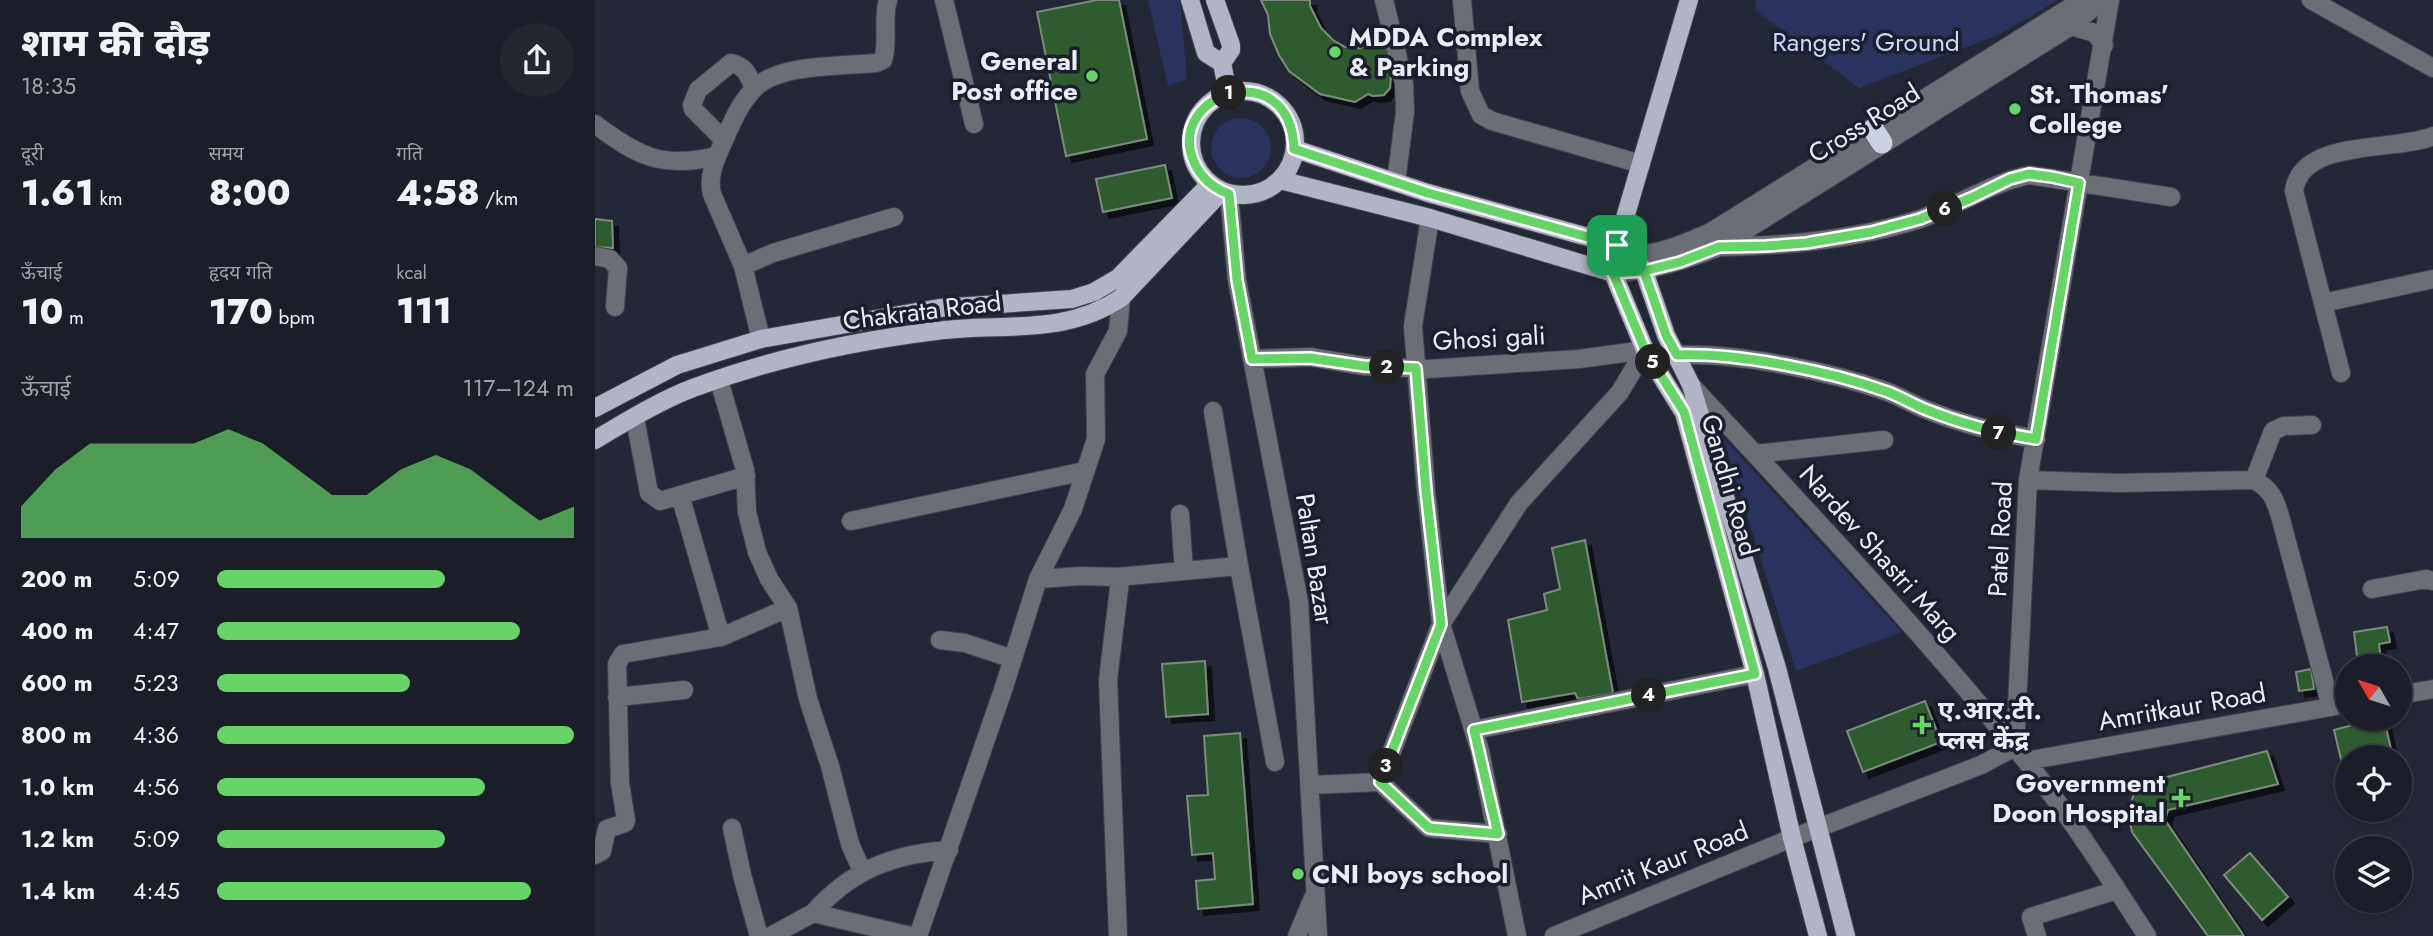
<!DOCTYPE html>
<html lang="hi">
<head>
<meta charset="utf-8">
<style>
  :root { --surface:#1b1e28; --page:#242730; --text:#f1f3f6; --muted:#a0a2a8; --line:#393c45; --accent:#66d467 }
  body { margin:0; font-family:Jost,"Noto Sans Devanagari",sans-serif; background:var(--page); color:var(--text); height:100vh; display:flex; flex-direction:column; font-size:26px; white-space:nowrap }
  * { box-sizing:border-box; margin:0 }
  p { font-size:23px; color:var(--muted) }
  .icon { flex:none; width:38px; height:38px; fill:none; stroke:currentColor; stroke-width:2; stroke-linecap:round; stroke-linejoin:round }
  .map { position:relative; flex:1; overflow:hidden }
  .side { display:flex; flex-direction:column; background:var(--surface); width:595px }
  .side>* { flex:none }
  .needle { width:46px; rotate:309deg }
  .fabs { position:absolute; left:1740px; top:654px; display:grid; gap:14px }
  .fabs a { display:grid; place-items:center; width:77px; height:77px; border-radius:50%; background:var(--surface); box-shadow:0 2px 5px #0004,0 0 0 2px var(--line); font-size:35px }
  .pin { position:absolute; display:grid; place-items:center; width:60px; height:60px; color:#fff; margin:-30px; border-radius:14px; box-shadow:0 4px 10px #0006 }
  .km { position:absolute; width:35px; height:35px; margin:-18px; border-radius:50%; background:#222; color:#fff; font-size:19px; line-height:35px; text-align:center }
  .round { display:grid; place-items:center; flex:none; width:74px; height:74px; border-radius:37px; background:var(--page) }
  .overview { display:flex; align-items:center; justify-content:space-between; height:119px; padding:0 21px }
  h1 { font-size:38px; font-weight:800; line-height:52px }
  .figures { display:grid; grid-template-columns:repeat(3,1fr); gap:10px; height:119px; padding:7px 21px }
  .figures div { display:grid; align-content:center }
  .figures b { font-size:35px; font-weight:800 }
  .figures small { font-size:19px; font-weight:400 }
  .figures p { font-size:19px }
  .chart { height:196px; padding:14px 21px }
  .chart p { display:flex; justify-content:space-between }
  .chart svg { width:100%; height:126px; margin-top:7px; fill:var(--accent); opacity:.7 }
  ul { padding:0 21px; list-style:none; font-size:23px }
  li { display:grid; grid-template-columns:112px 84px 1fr; align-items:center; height:52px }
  li i { height:18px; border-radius:9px; background:var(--accent) }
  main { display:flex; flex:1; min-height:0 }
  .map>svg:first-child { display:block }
</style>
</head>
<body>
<main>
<section class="side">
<div class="overview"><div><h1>शाम की दौड़</h1><p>18:35</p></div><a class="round"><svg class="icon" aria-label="share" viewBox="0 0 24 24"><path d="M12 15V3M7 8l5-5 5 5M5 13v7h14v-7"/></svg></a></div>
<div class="figures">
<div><p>दूरी</p><b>1.61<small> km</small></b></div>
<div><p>समय</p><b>8:00</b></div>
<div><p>गति</p><b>4:58<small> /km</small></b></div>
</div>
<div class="figures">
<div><p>ऊँचाई</p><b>10<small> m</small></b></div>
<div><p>हृदय गति</p><b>170<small> bpm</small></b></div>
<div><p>kcal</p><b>111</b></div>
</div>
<div class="chart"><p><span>ऊँचाई</span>117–124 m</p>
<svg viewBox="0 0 160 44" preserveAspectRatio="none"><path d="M0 44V33L10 20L20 11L30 11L40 11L50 11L60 6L70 11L80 20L90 29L100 29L110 20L120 15L130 20L140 29L150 38L160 33V44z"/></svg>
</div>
<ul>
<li><b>200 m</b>5:09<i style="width:64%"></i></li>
<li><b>400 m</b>4:47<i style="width:85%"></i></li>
<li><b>600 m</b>5:23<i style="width:54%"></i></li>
<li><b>800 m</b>4:36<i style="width:100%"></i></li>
<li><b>1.0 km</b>4:56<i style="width:75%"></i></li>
<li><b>1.2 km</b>5:09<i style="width:64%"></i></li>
<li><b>1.4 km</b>4:45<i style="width:88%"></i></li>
</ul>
</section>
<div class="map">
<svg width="1838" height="936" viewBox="0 0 1838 936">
  <defs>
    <filter id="shadow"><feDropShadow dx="6" dy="6" stdDeviation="0" flood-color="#0009"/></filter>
  </defs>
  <rect width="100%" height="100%" fill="#242836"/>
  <path fill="#2a325d" d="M553,0H585L592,79L573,86Z
    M1160,0H1463L1403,35L1264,88L1161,11Z
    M616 148a30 30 0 1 1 60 0a30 30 0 1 1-60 0Z
    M1128,438L1307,632L1201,671Z"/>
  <path fill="#2f5c2f" stroke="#7c8b7c" stroke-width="2" filter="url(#shadow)" d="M502,0H524L552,139L471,156L442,12Z
    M666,0H715V6L726,28L738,40L750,47L765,48L788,39L798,48L795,88L789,95L778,96L773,94L760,102L725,94L694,71L684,55L675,34L673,15Z
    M570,165L577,198L508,212L501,179Z
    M0,219L17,221L18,248L0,247Z
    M990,540L1018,693L983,699L980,693L927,702L913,620L952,610L949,594L965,589L957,548Z
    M1792,627L1795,642L1784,644L1786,660L1763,664L1759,632Z
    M610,661L613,714L571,717L567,664Z
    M1716,669L1719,689L1704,691L1701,672Z
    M1330,701L1346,742L1268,772L1252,731Z
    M1781,719H1789L1798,758H1752L1750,776L1739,730Z
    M645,733L658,904L603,909L601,881L620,879L618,853L597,855L592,796L613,795L609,736Z
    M1672,751L1683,784L1573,810L1570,820L1649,936H1613L1537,832L1533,814L1538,796L1549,783Z
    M1655,853L1693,897L1667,920L1629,875Z"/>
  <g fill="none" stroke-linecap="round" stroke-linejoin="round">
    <defs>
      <path id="minor" d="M349,0L379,124
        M789,0L809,83L810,112L801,182
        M867,0L875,91L886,115L897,121L1046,164
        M1716,0L1838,68
        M1476,26L1500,33L1509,45
        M0,124C43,157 68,169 122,156
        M129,140L98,109L97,105L103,90L136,63C151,66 154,76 159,89
        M634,194L642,280L704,602L723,936
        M835,218L818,326L831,491L846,624L885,751L922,936
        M1124,247C1191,246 1260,240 1325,219C1362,206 1396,183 1434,175L1576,197
        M1037,254C1064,256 1092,242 1116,232L1487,0
        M0,256L15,259L23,268L20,307
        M148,266L178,253L299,217
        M1018,273C1056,271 1088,261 1124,247L1476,26L1507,0
        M1728,303L1838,279
        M166,339L148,266L117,194C112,174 122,157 130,138C138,120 146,101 161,87C185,64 248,66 281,63L288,60C294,42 287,20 293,0
        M1082,355C1145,353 1234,371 1293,392C1306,397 1319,405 1332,410C1367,424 1403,433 1441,439
        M657,359L715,357L769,366L833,369L984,359L1050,350
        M1746,373L1699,191C1706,138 1800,152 1838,136
        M124,380L150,470L152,512L162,552L174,579L193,608L213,699L235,766L255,844L267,871
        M1096,385C1205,503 1316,620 1418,745C1468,805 1510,871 1552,936
        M618,411L644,566
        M40,418L54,493L65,501L151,476
        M1160,454L1289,440
        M1433,480L1524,483L1659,480C1676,489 1680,499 1685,516L1736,707
        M1659,480L1678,431L1689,426L1717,425
        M585,514L589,571
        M256,521L490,471
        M522,577L644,566L680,762
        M443,579L486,576L522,577L525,580L513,680L523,936
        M1777,589L1831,579L1838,581
        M126,637L193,608
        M345,640L370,643L418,659
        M1804,695L1838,689
        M22,697L89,690
        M879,730L1160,674
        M1431,761L1752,704
        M785,782L834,828L903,834
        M716,785L785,782L846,624L924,503L1025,392L1050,350
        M137,828L147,875L164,936
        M0,855L7,851L12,829L30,823L31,820L25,783L22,664L28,654L126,637L85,495
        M218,913C256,870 298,854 354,850
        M176,936L218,913L316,936
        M323,936L409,687L443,579L478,509L501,439L500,374L523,331L526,298
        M702,936L718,898
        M959,936L1197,838L1386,765L1420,747L1433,480L1515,0
        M1442,936L1436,917L1522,890"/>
      <path id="major" d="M595,0L611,53L627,63
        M620,0L636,45V50L627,63L633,93
        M596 143a52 52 0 1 1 104 0a52 52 0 1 1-104 0Z
        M700,149L833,193L1022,245L1037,254L1049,271L1071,335L1096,385L1182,668L1251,936
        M685,180L835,218L1018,273L1050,350L1089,413L1160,674L1197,838L1223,936
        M1018,273L1022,245L1094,0
        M0,408L82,365L166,339L344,308L477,299L499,292L523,278L615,184
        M0,440C30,422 66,400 98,388C176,359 259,341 341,331C406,322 467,337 526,298L627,191"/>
      <path id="highway" d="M1278,129L1287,143"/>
    </defs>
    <use href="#minor" stroke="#404451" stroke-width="20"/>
    <use href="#major" stroke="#404451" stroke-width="20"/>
    <use href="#highway" stroke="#404451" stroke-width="24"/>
    <use href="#minor" stroke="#6c6e76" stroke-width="18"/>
    <use href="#major" stroke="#b0b4c4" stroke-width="18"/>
    <use href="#highway" stroke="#cbd0e3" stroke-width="21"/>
  </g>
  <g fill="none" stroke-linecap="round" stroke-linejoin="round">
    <defs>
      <path id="route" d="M1022,245L833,193L699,149C696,53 569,93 599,162C606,178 618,188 634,194L642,280L657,359L715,358L769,366L821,368L831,491L846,624L785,782L834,828L903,834L879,730L1160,674L1089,412L1050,350L1018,273L1049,271L1085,262L1124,247L1171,246L1211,243L1276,232L1325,219L1376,198L1415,179L1434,174L1457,177L1484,183L1441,439C1403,433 1367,424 1332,410C1319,405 1306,397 1293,392C1234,371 1145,353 1082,355L1071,335L1049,271L1037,254L1022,245"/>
    </defs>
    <use href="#route" stroke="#fff" stroke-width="14"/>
    <use href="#route" stroke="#66d467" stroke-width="9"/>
  </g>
  <g fill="#66d467" stroke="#1b1e2c" stroke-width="2.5">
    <circle cx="740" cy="52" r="7"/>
    <circle cx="497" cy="76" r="7"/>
    <circle cx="1420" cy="109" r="7"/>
    <path d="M1323.5 714.5h7v7h7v7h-7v7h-7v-7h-7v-7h7z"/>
    <path d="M1582.5 787.5h7v7h7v7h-7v7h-7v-7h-7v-7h7z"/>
    <circle cx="703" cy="874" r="7"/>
  </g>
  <g text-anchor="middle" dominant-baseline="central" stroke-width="7" stroke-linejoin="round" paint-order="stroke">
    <g font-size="26" font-weight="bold" fill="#eaedf7" stroke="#1b1e2c" text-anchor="start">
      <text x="754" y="37">MDDA Complex<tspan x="754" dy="30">&amp; Parking</tspan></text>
      <text x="483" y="61" text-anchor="end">General<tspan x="483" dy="30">Post office</tspan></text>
      <text x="1434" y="94">St. Thomas'<tspan x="1434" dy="30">College</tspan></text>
      <text x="1343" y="710">ए.आर.टी.<tspan x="1343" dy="30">प्लस केंद्र</tspan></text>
      <text x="1570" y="783" text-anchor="end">Government<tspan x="1570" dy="30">Doon Hospital</tspan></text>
      <text x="717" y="874">CNI boys school</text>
    </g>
    <g font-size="26" fill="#cdd6f8" stroke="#1b1e2c">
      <text x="1271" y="42">Rangers' Ground</text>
    </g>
    <g font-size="26" fill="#eaedf7" stroke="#1b1e2c">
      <text transform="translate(1269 123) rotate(-32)">Cross Road</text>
      <text transform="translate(327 311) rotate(-7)">Chakrata Road</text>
      <text transform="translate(894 338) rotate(-3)">Ghosi gali</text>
      <text transform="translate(1135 485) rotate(74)">Gandhi Road</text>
      <text transform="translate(1405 539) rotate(-87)">Patel Road</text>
      <text transform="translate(1285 553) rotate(48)">Nardev Shastri Marg</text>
      <text transform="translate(720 559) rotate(81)">Paltan Bazar</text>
      <text transform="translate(1587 707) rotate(-10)">Amritkaur Road</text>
      <text transform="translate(1068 863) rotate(-22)">Amrit Kaur Road</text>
    </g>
  </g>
</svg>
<div class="fabs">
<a><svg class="needle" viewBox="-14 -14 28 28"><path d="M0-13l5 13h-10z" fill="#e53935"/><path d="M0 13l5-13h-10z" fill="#a0a2a8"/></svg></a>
<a><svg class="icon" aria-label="locate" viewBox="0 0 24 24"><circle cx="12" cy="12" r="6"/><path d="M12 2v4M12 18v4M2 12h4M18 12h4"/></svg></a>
<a><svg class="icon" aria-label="layers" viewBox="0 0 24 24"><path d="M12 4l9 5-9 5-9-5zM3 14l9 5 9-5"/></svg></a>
</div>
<div class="pin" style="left:1022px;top:245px;background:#1e9e55"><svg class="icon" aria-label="arrive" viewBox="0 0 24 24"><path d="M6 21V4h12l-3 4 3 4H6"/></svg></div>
<b class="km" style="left:634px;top:93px">1</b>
<b class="km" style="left:792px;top:367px">2</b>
<b class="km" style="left:791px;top:766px">3</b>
<b class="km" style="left:1054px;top:695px">4</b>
<b class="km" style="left:1058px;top:362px">5</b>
<b class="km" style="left:1350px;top:209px">6</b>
<b class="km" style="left:1404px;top:433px">7</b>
</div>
</main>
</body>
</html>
